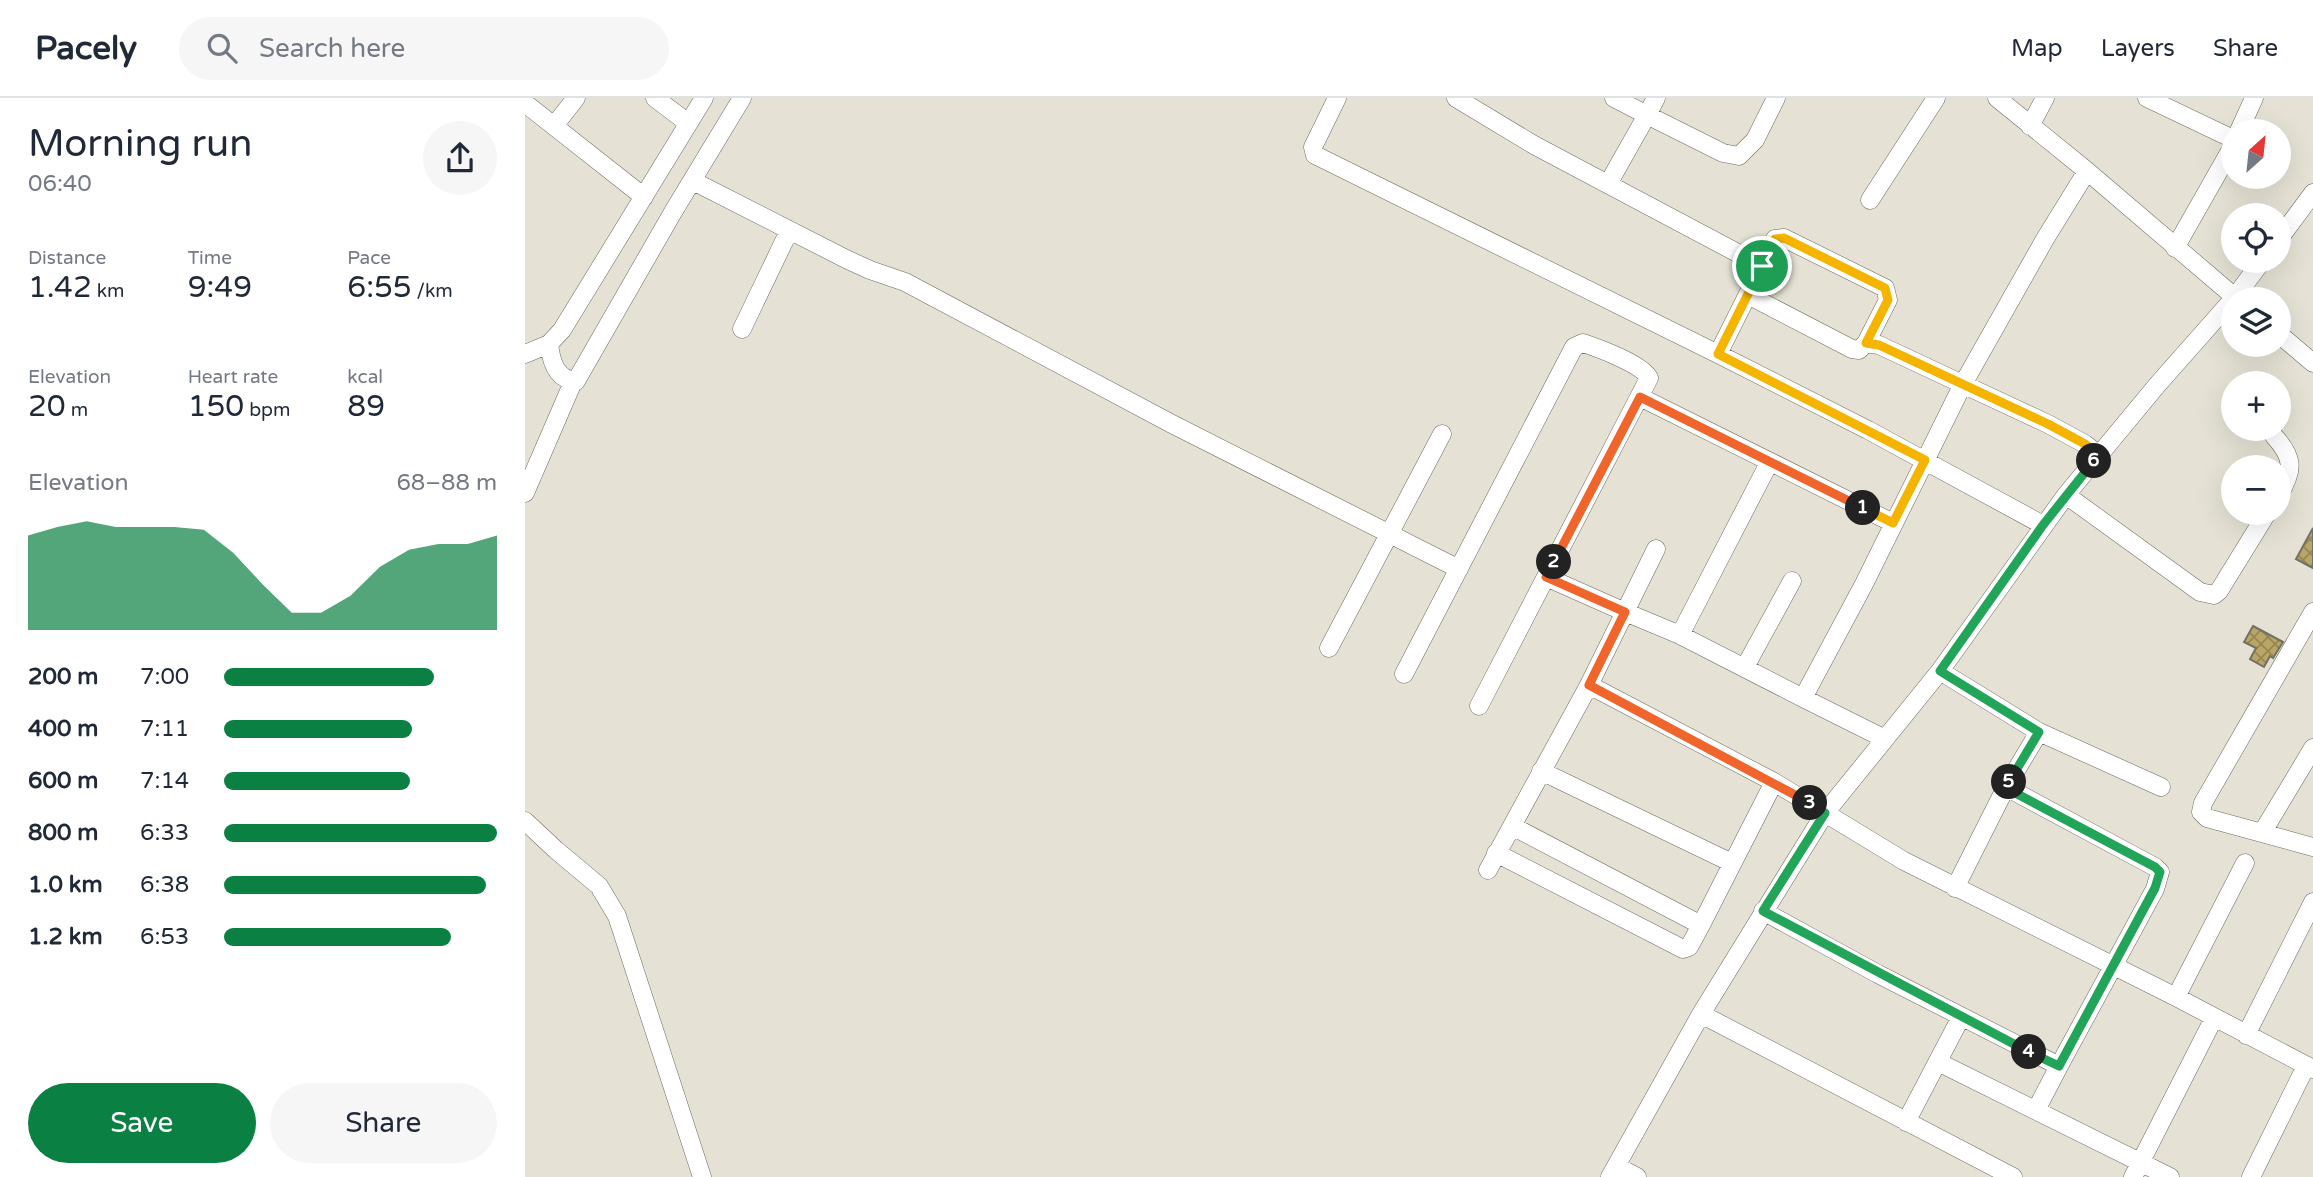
<!DOCTYPE html>
<html lang="en">
<head>
<meta charset="utf-8">
<style>
  :root { --surface:#fff; --page:#f6f6f7; --text:#1f2937; --muted:#747a83; --line:#e0e1e3; --accent:#0b8043 }
  body { margin:0; font-family:"Varela Round",sans-serif; background:var(--page); color:var(--text); height:100vh; display:flex; flex-direction:column; font-size:26px; white-space:nowrap }
  * { box-sizing:border-box; margin:0 }
  p { font-size:23px; color:var(--muted) }
  .icon { flex:none; width:38px; height:38px; fill:none; stroke:currentColor; stroke-width:2; stroke-linecap:round; stroke-linejoin:round }
  .map { position:relative; flex:1; overflow:hidden }
  .drawer { display:flex; flex-direction:column; background:var(--surface); width:525px }
  .drawer>* { flex:none }
  .needle { width:46px; rotate:27deg }
  .tools { position:absolute; left:1696px; top:21px; display:grid; gap:14px }
  .tools a { display:grid; place-items:center; width:70px; height:70px; border-radius:50%; background:var(--surface); box-shadow:0 7px 28px #0002; font-size:35px }
  .pin { position:absolute; display:grid; place-items:center; width:60px; height:60px; color:#fff; margin:-30px; border:4px solid #fff; border-radius:50%; box-shadow:0 2px 7px #0007 }
  .km { position:absolute; width:35px; height:35px; margin:-18px; border-radius:50%; background:#222; color:#fff; font-size:19px; line-height:35px; text-align:center }
  .round { display:grid; place-items:center; flex:none; width:74px; height:74px; border-radius:37px; background:var(--page) }
  .overview { display:flex; align-items:center; justify-content:space-between; height:119px; padding:0 28px }
  h1 { font-size:38px; font-weight:600; line-height:52px }
  .metrics { display:grid; grid-template-columns:repeat(3,1fr); gap:10px; height:119px; padding:7px 28px }
  .metrics div { display:grid; align-content:center }
  .metrics b { font-size:30px; font-weight:600 }
  .metrics small { font-size:19px; font-weight:400 }
  .metrics p { font-size:19px }
  .chart { height:196px; padding:14px 28px }
  .chart p { display:flex; justify-content:space-between }
  .chart svg { width:100%; height:126px; margin-top:7px; fill:var(--accent); opacity:.7 }
  .action { display:flex; gap:14px; margin-top:auto; padding:14px 28px }
  .action a { flex:1; height:80px; border-radius:42px; background:var(--accent); color:#fff; font-size:28px; font-weight:600; line-height:80px; text-align:center }
  .action a+a { background:var(--page); color:var(--text) }
  ul { padding:0 28px; list-style:none; font-size:23px }
  li { display:grid; grid-template-columns:112px 84px 1fr; align-items:center; height:52px }
  li i { height:18px; border-radius:9px; background:var(--accent) }
  header { display:flex; align-items:center; gap:42px; box-sizing:border-box; height:98px; padding:0 35px; background:var(--surface); border-bottom:2px solid var(--line) }
  header strong { font-size:33px }
  nav { display:flex; gap:38px; margin-inline-start:auto; font-size:24px }
  .search { width:490px; height:63px; background:var(--page); display:flex; align-items:center; gap:18px; box-sizing:border-box; padding:0 24px; border-radius:38px; color:var(--muted); font-size:26px }
  main { display:flex; flex:1; min-height:0 }
  .map>svg:first-child { display:block }
</style>
</head>
<body>
<header>
<strong>Pacely</strong>
<div class="search"><svg class="icon" aria-label="search" viewBox="0 0 24 24"><circle cx="10" cy="10" r="6"/><path d="M15 15l6 6"/></svg>Search here</div>
<nav><a>Map</a><a>Layers</a><a>Share</a></nav>
</header>
<main>
<section class="drawer">
<div class="overview"><div><h1>Morning run</h1><p>06:40</p></div><a class="round"><svg class="icon" aria-label="share" viewBox="0 0 24 24"><path d="M12 15V3M7 8l5-5 5 5M5 13v7h14v-7"/></svg></a></div>
<div class="metrics">
<div><p>Distance</p><b>1.42<small> km</small></b></div>
<div><p>Time</p><b>9:49</b></div>
<div><p>Pace</p><b>6:55<small> /km</small></b></div>
</div>
<div class="metrics">
<div><p>Elevation</p><b>20<small> m</small></b></div>
<div><p>Heart rate</p><b>150<small> bpm</small></b></div>
<div><p>kcal</p><b>89</b></div>
</div>
<div class="chart"><p><span>Elevation</span>68–88 m</p>
<svg viewBox="0 0 160 44" preserveAspectRatio="none"><path d="M0 44V11L10 8L20 6L30 8L40 8L50 8L60 9L70 17L80 28L90 38L100 38L110 32L120 22L130 16L140 14L150 14L160 11V44z"/></svg>
</div>
<ul>
<li><b>200 m</b>7:00<i style="width:77%"></i></li>
<li><b>400 m</b>7:11<i style="width:69%"></i></li>
<li><b>600 m</b>7:14<i style="width:68%"></i></li>
<li><b>800 m</b>6:33<i style="width:100%"></i></li>
<li><b>1.0 km</b>6:38<i style="width:96%"></i></li>
<li><b>1.2 km</b>6:53<i style="width:83%"></i></li>
</ul>
<div class="action"><a>Save</a><a>Share</a></div>
</section>
<div class="map">
<svg width="1788" height="1079" viewBox="0 0 1788 1079">
  <defs>
    <pattern id="building-cross-hatch" width="8" height="8" patternUnits="userSpaceOnUse" patternTransform="scale(1.75)"><rect width="8" height="8" fill="#b9a666"/><path d="M0 0l8 8M0 8l8-8" fill="none" stroke="#958652"/></pattern>
  </defs>
  <rect width="100%" height="100%" fill="#e5e2d5"/>
  <path fill="url(#building-cross-hatch)" stroke="#737065" stroke-width="2" d="M1788,430V470L1771,461Z
    M1728,528L1758,544L1748,560L1745,558L1739,569L1725,561L1731,550L1719,544Z"/>
  <g fill="none" stroke-linecap="round" stroke-linejoin="round">
    <defs>
      <path id="minor" d="M130,0L163,25
        M812,0L788,49L790,57L1193,256
        M931,0L1009,47L1237,168L1193,256L1343,332L1518,427
        M1089,0L1122,17L1131,0
        M1472,0L1562,73L1712,201
        M1622,0L1708,41
        M1,6L119,99
        M29,28L51,0
        M1505,28L1520,0
        M1714,33L1729,0
        M168,83L321,161L345,172L380,184L647,326L934,471
        M1083,86L1122,17L1198,55L1214,58L1230,42L1251,0
        M1345,102L1411,0
        M1754,141L1788,95
        M1650,150L1708,48
        M1237,168L1250,141L1259,140L1360,190L1363,202L1341,245
        M1223,197L1327,251L1334,252L1341,245L1354,247L1523,326L1560,346L1574,357
        M217,231L264,133
        M1754,236L1788,265
        M24,246C26,263 31,282 51,283L148,114L217,0
        M0,256L24,246L37,232L179,0
        M1115,299L1368,425
        M1749,338C1769,360 1769,371 1754,397
        M0,395L48,284
        M1541,397L1675,494L1689,497L1694,493L1742,415
        M1021,479L1100,514L1131,451
        M1788,514L1678,705L1676,714L1682,720L1788,749
        M1155,537L1244,365
        M804,550L917,336
        M1220,569L1267,483
        M1415,573L1514,634L1636,689
        M879,576L1049,249L1058,245C1073,250 1117,266 1124,280L954,608
        M1064,587L1249,684L1379,763L1651,899L1788,971
        M1278,600L1360,641
        M1016,673L1207,765
        M0,723L31,752L74,788L92,818L177,1079
        M987,728L1176,827L1249,684
        M1737,735L1788,650
        M971,755L1158,851L1164,849L1176,827
        M963,772L1064,587L1100,514L1155,537L1278,600L1339,486L1438,286L1520,141L1562,73
        M1430,790L1481,689L1514,634
        M1238,813L1353,876L1534,968L1630,791L1635,774L1630,769L1481,689
        M1651,899L1720,765
        M1176,916L1488,1079
        M1721,937L1788,804
        M1413,964L1645,1079
        M1511,1012L1534,968
        M1381,1024L1436,919
        M1091,1068L1112,1079
        M1085,1079L1176,916L1300,715L1415,573L1541,397L1633,286L1710,199L1737,163
        M1608,1079L1689,920
        M1726,1079L1781,968"/>
    </defs>
    <use href="#minor" stroke="#6d6a5f" stroke-width="19"/>
    <use href="#minor" stroke="#fff" stroke-width="18"/>
  </g>
  <g fill="none" stroke-linecap="round" stroke-linejoin="round">
    <defs>
      <path id="split-1" d="M1237,168L1193,256L1400,362L1368,425L1338,410"/>
      <path id="split-2" d="M1029,464L1115,299L1338,410"/>
      <path id="split-3" d="M1029,464L1021,479L1100,514L1064,587L1285,705"/>
      <path id="split-4" d="M1285,705L1300,715L1238,813L1504,954"/>
      <path id="split-5" d="M1484,684L1481,690L1630,769L1635,774L1630,790L1534,968L1504,954"/>
      <path id="split-6" d="M1484,684L1514,634L1415,573L1518,427L1569,363"/>
      <path id="split-7" d="M1237,168L1250,141L1259,140L1360,190L1363,202L1341,245L1354,247L1523,326L1560,346L1574,357L1569,363"/>
    </defs>
    <use href="#split-1" stroke="#fff" stroke-width="14"/>
    <use href="#split-2" stroke="#fff" stroke-width="14"/>
    <use href="#split-3" stroke="#fff" stroke-width="14"/>
    <use href="#split-4" stroke="#fff" stroke-width="14"/>
    <use href="#split-5" stroke="#fff" stroke-width="14"/>
    <use href="#split-6" stroke="#fff" stroke-width="14"/>
    <use href="#split-7" stroke="#fff" stroke-width="14"/>
    <use href="#split-1" stroke="#f5b400" stroke-width="9"/>
    <use href="#split-2" stroke="#f0652b" stroke-width="9"/>
    <use href="#split-3" stroke="#f0652b" stroke-width="9"/>
    <use href="#split-4" stroke="#22a559" stroke-width="9"/>
    <use href="#split-5" stroke="#22a559" stroke-width="9"/>
    <use href="#split-6" stroke="#22a559" stroke-width="9"/>
    <use href="#split-7" stroke="#f5b400" stroke-width="9"/>
  </g>
</svg>
<div class="tools">
<a><svg class="needle" viewBox="-14 -14 28 28"><path d="M0-13l5 13h-10z" fill="#e53935"/><path d="M0 13l5-13h-10z" fill="#747a83"/></svg></a>
<a><svg class="icon" aria-label="locate" viewBox="0 0 24 24"><circle cx="12" cy="12" r="6"/><path d="M12 2v4M12 18v4M2 12h4M18 12h4"/></svg></a>
<a><svg class="icon" aria-label="layers" viewBox="0 0 24 24"><path d="M12 4l9 5-9 5-9-5zM3 14l9 5 9-5"/></svg></a>
<a>+</a>
<a>−</a>
</div>
<div class="pin" style="left:1237px;top:168px;background:#1e9e55"><svg class="icon" aria-label="arrive" viewBox="0 0 24 24"><path d="M6 21V4h12l-3 4 3 4H6"/></svg></div>
<b class="km" style="left:1338px;top:410px">1</b>
<b class="km" style="left:1029px;top:464px">2</b>
<b class="km" style="left:1285px;top:705px">3</b>
<b class="km" style="left:1504px;top:954px">4</b>
<b class="km" style="left:1484px;top:684px">5</b>
<b class="km" style="left:1569px;top:363px">6</b>
</div>
</main>
</body>
</html>
